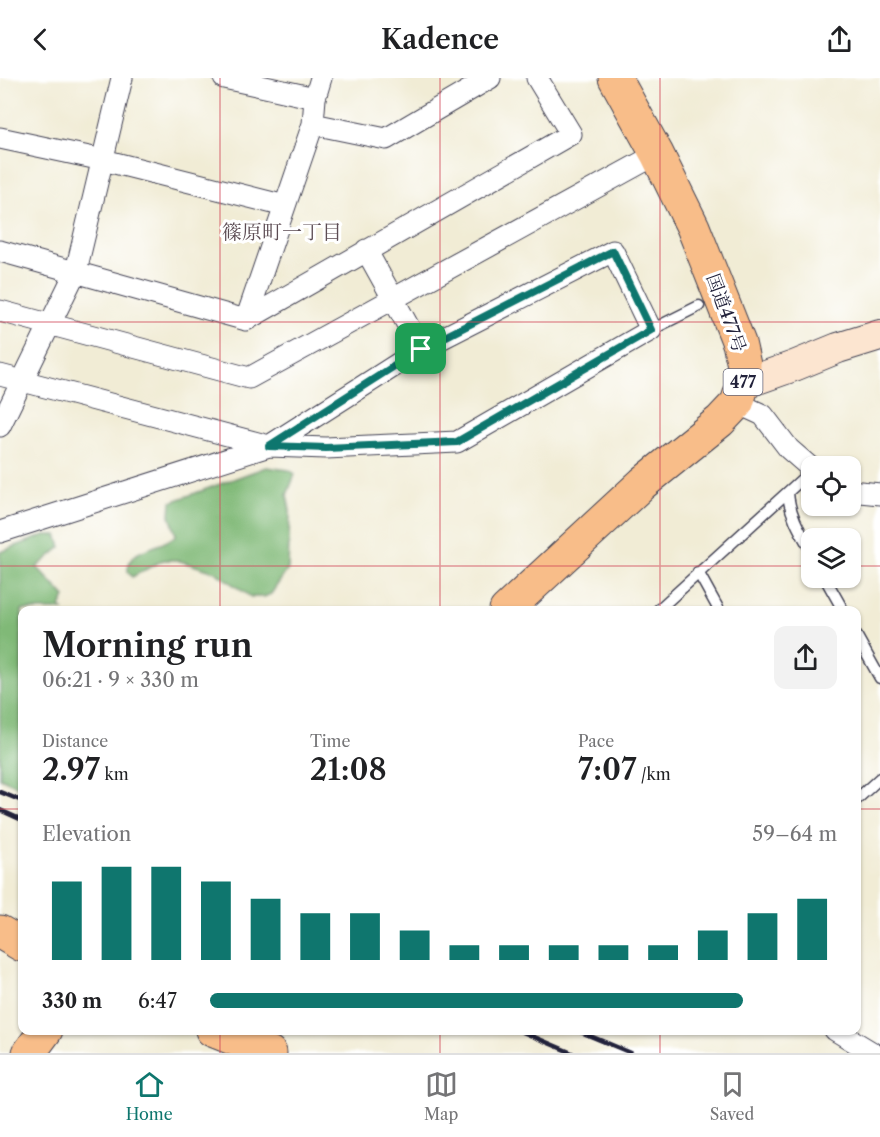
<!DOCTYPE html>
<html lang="en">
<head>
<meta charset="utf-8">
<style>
  :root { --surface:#fff; --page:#f2f2f2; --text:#202124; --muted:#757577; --line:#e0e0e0; --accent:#0f766e }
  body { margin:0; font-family:"Libre Caslon Text","Noto Serif JP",serif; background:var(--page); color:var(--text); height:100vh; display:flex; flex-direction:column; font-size:22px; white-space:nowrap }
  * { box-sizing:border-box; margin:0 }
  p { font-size:20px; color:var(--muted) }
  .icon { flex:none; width:33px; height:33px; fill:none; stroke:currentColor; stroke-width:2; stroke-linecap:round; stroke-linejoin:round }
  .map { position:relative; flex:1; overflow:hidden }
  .panel { position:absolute; left:18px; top:528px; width:843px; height:429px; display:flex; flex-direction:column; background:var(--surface); border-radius:12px; box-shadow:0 2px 4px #0004 }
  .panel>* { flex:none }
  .controls { position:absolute; left:801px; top:378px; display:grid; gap:12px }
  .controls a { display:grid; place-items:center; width:60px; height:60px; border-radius:12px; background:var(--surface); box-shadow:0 2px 4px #0004; font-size:30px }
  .pin { position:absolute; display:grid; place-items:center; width:51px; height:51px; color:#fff; margin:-26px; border-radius:12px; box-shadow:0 3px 9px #0006 }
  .round { display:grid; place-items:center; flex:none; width:63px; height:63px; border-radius:12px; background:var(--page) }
  .overview { display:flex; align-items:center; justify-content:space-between; height:102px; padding:0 24px }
  h1 { font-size:33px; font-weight:600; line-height:45px }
  .metrics { display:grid; grid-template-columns:repeat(3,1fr); gap:9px; height:102px; padding:6px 24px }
  .metrics div { display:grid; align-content:center }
  .metrics b { font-size:30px; font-weight:600 }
  .metrics small { font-size:16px; font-weight:400 }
  .metrics p { font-size:16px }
  .chart { height:168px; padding:12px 24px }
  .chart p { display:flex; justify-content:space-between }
  .chart svg { width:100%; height:108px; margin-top:6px; stroke:var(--accent); stroke-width:6 }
  ul { padding:0 24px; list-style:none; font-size:20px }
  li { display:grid; grid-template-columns:96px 72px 1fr; align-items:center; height:45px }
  li i { height:15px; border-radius:8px; background:var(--accent) }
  header { display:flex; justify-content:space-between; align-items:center; height:78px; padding:0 24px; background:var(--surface); font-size:27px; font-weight:600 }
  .dock { display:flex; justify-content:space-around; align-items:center; height:84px; border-top:2px solid var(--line); background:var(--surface); font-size:16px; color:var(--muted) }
  .dock a { display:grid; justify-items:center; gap:3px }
  .dock .on { color:var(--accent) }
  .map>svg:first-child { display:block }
</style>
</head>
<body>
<header><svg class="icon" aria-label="back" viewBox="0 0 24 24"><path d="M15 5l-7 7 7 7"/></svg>Kadence<svg class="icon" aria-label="share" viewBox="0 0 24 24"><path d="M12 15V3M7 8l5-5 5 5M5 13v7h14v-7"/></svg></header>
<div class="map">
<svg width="880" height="975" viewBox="0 0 880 975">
  <rect width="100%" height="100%" fill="#fff"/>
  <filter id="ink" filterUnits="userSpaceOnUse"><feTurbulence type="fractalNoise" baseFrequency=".0167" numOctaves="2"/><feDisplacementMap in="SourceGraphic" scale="12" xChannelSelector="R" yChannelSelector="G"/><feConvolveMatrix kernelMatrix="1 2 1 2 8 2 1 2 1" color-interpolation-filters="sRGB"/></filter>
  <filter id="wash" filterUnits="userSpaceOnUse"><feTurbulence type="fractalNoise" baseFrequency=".008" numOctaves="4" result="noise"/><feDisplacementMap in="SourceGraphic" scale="24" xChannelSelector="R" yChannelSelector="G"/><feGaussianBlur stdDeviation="1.35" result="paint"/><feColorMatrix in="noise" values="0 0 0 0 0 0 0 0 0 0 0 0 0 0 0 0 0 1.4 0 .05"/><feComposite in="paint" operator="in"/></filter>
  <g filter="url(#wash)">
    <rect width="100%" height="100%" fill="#f1ecd5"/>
    <path fill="#80b977" stroke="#516e59" stroke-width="1.5" d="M266,389L289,392L295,396L287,417L290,433L288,491L271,516L264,519H251L215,494L177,482H163L132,499L128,494C126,468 162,472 176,457L170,437L171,424Z
      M45,457H57L61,469L37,489L65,519L60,529L63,532H22V710L0,700V474Z"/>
  </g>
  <g filter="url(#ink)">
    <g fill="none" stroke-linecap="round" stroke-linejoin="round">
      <defs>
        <path id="lane" d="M651,252L699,228
          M788,414C789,436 801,455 812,474
          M698,494L719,532
          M825,500L843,532
          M658,532L812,392
          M856,557L880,600
          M856,722L880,700"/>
        <path id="street" d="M224,0L315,20
          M313,46L386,61L490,0
          M0,60L103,82L285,128
          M366,172L421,271
          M0,173L246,242L571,56L537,0
          M0,233L249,300L657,76
          M246,242L313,46L315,20L321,0
          M0,297L269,368L326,370L457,364L651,252L613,173L421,271L269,368L0,454
          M737,325L763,337L789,371L812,391
          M0,348L76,193L122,0
          M850,413L880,416
          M835,952L873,975"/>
        <path id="secondary" d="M743,306L794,288L838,270L880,257"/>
        <path id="primary" d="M0,854L22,867
          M212,952L270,975"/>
        <path id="highway" d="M506,532L643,405L720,343L737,325L743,306L744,287L739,265L693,149L657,76L615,0
          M29,975L46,952"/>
      </defs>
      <use href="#lane" stroke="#414052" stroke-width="13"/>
      <use href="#street" stroke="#414052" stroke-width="23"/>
      <use href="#secondary" stroke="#414052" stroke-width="32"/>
      <use href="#primary" stroke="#414052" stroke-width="35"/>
      <use href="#highway" stroke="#414052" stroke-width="35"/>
      <use href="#lane" stroke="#fff" stroke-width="10"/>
      <use href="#street" stroke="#fff" stroke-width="21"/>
      <use href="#secondary" stroke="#fce5d0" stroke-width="30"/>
      <use href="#primary" stroke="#f8bd89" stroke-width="33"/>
      <use href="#highway" stroke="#f8bd89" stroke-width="33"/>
      <path stroke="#22223b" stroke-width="4.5" d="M0,714L22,723
        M0,732L22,742
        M518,952L572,975
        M576,952L631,975"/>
    </g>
  </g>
  <g fill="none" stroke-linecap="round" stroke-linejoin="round" filter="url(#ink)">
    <defs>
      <path id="route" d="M613,173L651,252L457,364L326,370L269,368L421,271Z"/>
    </defs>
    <use href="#route" stroke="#fff" stroke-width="12"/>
    <use href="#route" stroke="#0f766e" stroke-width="8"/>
  </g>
  <path fill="none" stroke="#d1495b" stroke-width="1.5" stroke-opacity="0.55" d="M220,0V532M440,0V532M660,0V532M0,244H880M0,488H812M850,488H880M0,731H22M856,731H880M220,952V975M440,952V975M660,952V975"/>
  <g text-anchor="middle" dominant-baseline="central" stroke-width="6" stroke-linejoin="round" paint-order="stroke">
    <rect fill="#fff" stroke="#646476" stroke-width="1.5" x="723.5" y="291" width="39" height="26" rx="4.5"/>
    <g font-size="16" font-weight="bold" fill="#22223b">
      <text x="743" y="304">477</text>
    </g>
    <g font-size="18" fill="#22223b" stroke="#fff">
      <text transform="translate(726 235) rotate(70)">国道477号</text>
    </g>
    <g font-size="20" fill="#5c4c53" stroke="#fff">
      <text x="282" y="154">篠原町一丁目</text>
    </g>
  </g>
</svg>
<div class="controls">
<a><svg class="icon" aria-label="locate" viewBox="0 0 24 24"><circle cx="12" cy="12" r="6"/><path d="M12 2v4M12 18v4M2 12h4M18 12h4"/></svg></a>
<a><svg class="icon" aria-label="layers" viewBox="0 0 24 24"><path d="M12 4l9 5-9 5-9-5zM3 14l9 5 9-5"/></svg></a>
</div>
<div class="pin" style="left:421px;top:271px;background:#1e9e55"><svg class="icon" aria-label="arrive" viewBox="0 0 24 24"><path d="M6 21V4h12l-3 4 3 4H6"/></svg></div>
<section class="panel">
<div class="overview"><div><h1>Morning run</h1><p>06:21 · 9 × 330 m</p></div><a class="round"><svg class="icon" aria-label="share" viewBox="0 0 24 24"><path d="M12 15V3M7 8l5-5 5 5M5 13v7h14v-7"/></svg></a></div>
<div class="metrics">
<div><p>Distance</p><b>2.97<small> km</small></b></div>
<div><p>Time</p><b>21:08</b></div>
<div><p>Pace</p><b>7:07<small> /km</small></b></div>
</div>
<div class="chart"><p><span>Elevation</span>59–64 m</p>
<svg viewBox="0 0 160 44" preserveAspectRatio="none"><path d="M5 44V12M15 44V6M25 44V6M35 44V12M45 44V19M55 44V25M65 44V25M75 44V32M85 44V38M95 44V38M105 44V38M115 44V38M125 44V38M135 44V32M145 44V25M155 44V19"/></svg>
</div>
<ul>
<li><b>330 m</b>6:47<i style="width:85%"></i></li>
</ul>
</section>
</div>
<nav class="dock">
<a class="on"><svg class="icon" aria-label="home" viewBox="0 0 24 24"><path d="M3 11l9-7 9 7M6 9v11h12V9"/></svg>Home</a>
<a><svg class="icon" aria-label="map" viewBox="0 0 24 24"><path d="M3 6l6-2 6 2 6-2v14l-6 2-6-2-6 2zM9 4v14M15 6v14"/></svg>Map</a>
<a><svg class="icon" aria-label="saved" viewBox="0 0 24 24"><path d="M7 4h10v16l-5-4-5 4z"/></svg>Saved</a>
</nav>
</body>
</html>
